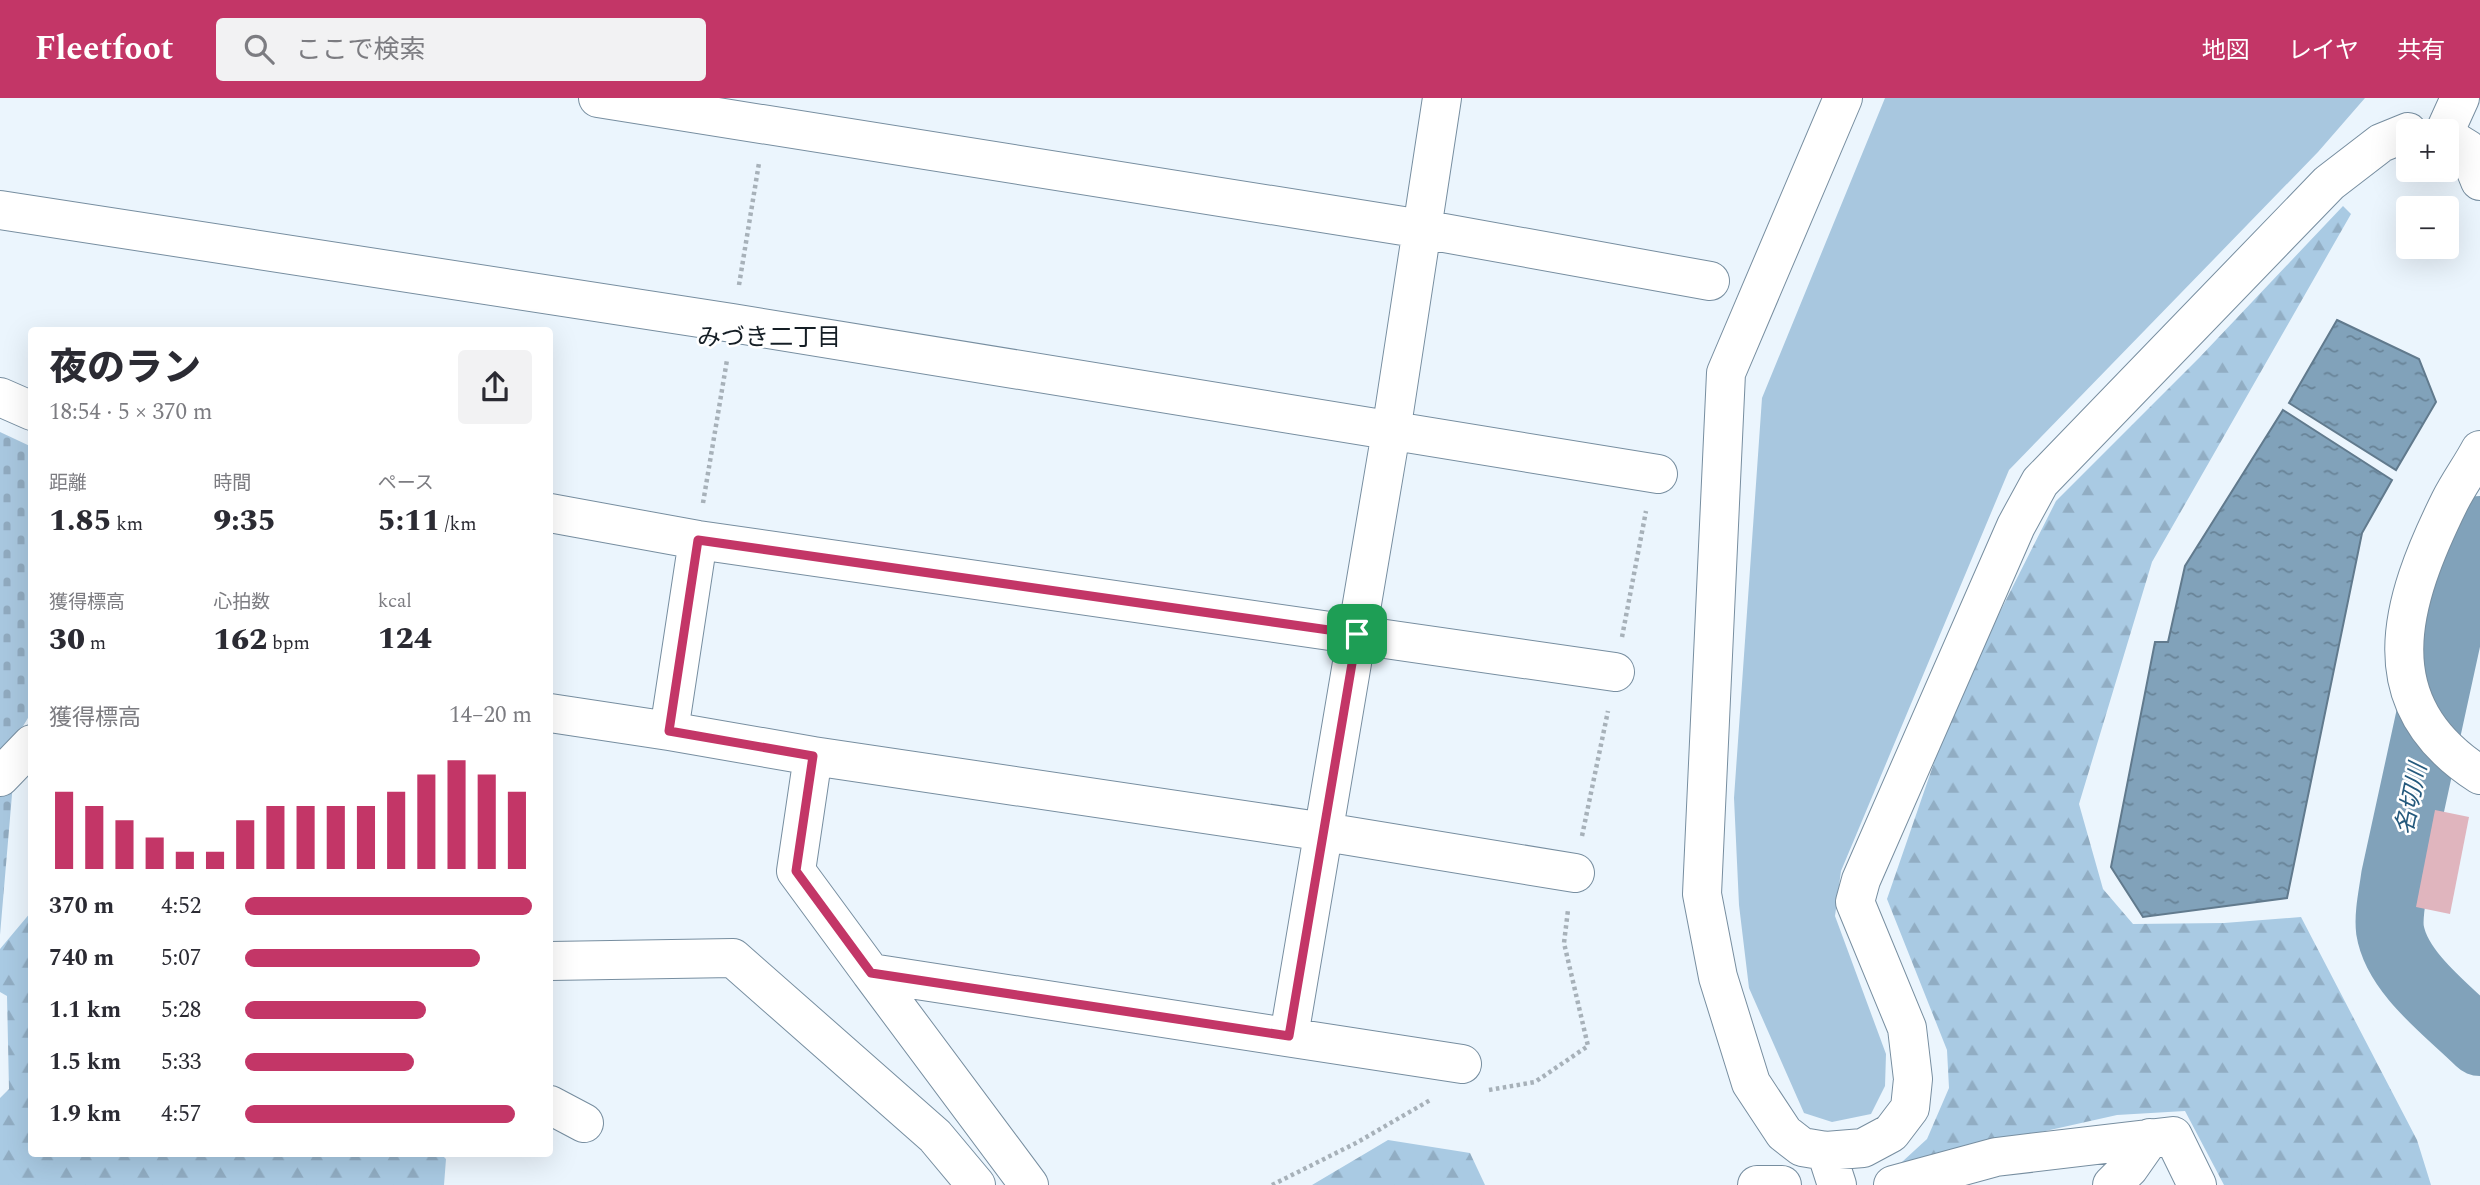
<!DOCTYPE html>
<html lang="ja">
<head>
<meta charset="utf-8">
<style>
  :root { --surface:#fff; --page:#f2f2f3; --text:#2b2b33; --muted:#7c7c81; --accent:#c33667 }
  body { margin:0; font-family:Spectral,"Noto Sans JP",serif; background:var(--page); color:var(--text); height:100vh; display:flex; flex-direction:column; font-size:26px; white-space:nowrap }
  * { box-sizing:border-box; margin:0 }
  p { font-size:23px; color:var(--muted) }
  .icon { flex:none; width:38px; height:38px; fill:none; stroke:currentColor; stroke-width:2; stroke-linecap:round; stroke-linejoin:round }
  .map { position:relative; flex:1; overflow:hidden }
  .drawer { position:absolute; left:28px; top:229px; width:525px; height:830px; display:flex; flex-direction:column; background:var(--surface); border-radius:7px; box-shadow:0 7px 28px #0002 }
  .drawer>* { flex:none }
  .buttons { position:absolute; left:2396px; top:21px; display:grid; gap:14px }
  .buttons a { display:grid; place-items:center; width:63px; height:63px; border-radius:7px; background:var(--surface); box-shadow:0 7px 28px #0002; font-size:35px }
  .pin { position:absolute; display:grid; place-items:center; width:60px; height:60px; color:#fff; margin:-30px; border-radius:14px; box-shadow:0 4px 10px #0006 }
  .round { display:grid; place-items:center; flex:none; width:74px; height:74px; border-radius:7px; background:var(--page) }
  .overview { display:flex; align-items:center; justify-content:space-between; height:119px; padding:0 21px }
  h1 { font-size:38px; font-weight:800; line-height:52px }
  .metrics { display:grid; grid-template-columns:repeat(3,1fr); gap:10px; height:119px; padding:7px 21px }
  .metrics div { display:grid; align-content:center }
  .metrics b { font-size:30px; font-weight:800 }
  .metrics small { font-size:19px; font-weight:400 }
  .metrics p { font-size:19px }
  .chart { height:196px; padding:14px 21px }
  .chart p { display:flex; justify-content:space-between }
  .chart svg { width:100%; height:126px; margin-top:7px; stroke:var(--accent); stroke-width:6 }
  ul { padding:0 21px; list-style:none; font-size:23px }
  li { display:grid; grid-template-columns:112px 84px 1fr; align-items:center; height:52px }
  li i { height:18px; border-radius:9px; background:var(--accent) }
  header { display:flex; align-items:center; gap:42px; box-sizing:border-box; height:98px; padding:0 35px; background:var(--accent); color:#fff }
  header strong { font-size:33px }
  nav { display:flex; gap:38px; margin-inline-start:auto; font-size:24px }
  .search { width:490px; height:63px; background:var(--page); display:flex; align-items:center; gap:18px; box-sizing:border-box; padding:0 24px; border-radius:7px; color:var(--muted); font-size:26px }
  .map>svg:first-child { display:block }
</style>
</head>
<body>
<header>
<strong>Fleetfoot</strong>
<div class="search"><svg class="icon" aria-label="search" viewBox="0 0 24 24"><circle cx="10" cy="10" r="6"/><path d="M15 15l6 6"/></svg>ここで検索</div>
<nav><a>地図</a><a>レイヤ</a><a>共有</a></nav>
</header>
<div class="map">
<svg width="2480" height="1087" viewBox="0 0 2480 1087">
  <defs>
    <pattern id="forest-firs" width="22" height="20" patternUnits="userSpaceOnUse" patternTransform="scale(1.75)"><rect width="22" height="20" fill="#a9cae3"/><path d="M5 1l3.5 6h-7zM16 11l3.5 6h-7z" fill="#91adc3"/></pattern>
    <pattern id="cemetery-stones" width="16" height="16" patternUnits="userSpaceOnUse" patternTransform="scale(1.75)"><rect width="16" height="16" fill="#a8c7df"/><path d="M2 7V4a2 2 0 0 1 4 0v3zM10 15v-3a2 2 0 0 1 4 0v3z" fill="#90aabf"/></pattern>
    <pattern id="water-ripples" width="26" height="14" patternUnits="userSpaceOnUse" patternTransform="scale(1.75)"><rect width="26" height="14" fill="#81a2ba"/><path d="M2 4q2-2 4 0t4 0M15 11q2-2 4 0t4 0" fill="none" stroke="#688397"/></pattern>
  </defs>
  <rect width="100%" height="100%" fill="#ebf5fd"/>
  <path fill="#a8c7df" d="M1885,0H2365L2318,54L2009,372L1841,773L1835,818L1886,956L1885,988L1871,1016L1832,1024L1804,1015L1749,890L1739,807L1734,700L1762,300Z"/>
  <path fill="url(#forest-firs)" d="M2343,108L2351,116L2152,464L2079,706L2103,791L2133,826L2224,825L2301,819L2417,1042L2431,1087H2224L2185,1013L2117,1017L1978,1048L1890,1075L1927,1041L1949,990L1947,952L1887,801L1956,601L2056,403L2199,260Z
    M31,814L32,1055H440L446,1061L444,1087H0V1000L9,991L7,898L0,894V851Z
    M1388,1042L1470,1055L1485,1087H1312Z"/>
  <path fill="url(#cemetery-stones)" d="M0,334L32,349L31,615L17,638L0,837Z"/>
  <path fill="url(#water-ripples)" stroke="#617a8d" stroke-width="2" d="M2337,222L2419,261L2436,304L2396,372L2289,305Z
    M2283,312L2392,382L2362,435L2287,800L2143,819L2111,769L2155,544H2168L2185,468Z"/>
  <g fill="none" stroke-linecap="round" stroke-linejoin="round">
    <path stroke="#81a2ba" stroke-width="68" d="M2480,432L2465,458L2395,779C2393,795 2388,816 2390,832C2397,876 2450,914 2480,944"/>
  </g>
  <path fill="#e0b5be" d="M2435,712L2469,719L2450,816L2416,809Z"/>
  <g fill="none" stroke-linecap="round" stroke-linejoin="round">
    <defs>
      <path id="minor" d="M598,0L1422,131L1710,183
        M1843,0L1726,275L1702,796L1718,879L1751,985L1784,1035L1802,1049L1826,1053L1863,1050L1891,1035L1910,1010L1913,981L1907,930L1855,804L1861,782L2016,428L2040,384L2329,85L2381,45L2408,34
        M2445,33L2460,0
        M2446,38L2467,51L2480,83
        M0,112L732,225L1658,376
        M0,299L32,313
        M2480,352C2471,369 2459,385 2450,403C2400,504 2368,605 2480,677
        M550,415L698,442L1615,574
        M550,615L669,633L813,658L796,773L871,875L1462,966
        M669,633L698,442
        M813,658L1325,734L1575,775
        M0,679L32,646
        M550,863L733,860L935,1038L976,1087
        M871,875L1029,1087
        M1289,938L1391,334L1442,0
        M550,1007L584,1025
        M1826,1053L1837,1087
        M1757,1087H1782
        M1893,1087L1996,1059L2173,1038L2197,1087
        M2112,1087L2129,1070L2150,1040"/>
    </defs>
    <use href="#minor" stroke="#778ea0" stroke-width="40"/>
    <path stroke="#a7b1b9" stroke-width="4.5" stroke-dasharray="3.5 3.5" stroke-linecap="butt" d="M739,187L759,65
      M703,405L727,262
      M1622,539L1646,413
      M1582,738L1608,613
      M1489,992L1535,984L1588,948L1564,845L1568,812
      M1272,1087L1356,1045L1432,1001"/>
    <use href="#minor" stroke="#fff" stroke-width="38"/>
  </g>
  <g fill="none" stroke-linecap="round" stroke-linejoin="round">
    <defs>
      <path id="route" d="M698,442L1357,536L1289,938L871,875L796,773L813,658L669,633Z"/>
    </defs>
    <use href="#route" stroke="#fff" stroke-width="14"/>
    <use href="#route" stroke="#c33667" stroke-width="9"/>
  </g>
  <g text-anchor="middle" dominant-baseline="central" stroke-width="5" stroke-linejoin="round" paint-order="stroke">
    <g font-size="24" fill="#151e25" stroke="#fff">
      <text x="769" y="240">みづき二丁目</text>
    </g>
    <g font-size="24" font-style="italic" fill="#255a7d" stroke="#fff">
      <text transform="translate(2412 701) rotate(-78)">名切川</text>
    </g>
  </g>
</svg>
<div class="buttons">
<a>+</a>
<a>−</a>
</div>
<div class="pin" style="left:1357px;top:536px;background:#1e9e55"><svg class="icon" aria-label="arrive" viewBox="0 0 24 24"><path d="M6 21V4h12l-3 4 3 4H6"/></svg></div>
<section class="drawer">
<div class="overview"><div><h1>夜のラン</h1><p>18:54 · 5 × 370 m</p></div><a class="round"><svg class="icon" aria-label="share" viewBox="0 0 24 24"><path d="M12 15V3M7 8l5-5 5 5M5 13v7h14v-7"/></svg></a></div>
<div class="metrics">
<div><p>距離</p><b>1.85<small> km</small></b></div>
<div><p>時間</p><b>9:35</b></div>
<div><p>ペース</p><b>5:11<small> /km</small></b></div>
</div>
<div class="metrics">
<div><p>獲得標高</p><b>30<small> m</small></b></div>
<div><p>心拍数</p><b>162<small> bpm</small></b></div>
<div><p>kcal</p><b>124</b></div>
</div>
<div class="chart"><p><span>獲得標高</span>14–20 m</p>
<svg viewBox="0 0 160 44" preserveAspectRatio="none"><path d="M5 44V17M15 44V22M25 44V27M35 44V33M45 44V38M55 44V38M65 44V27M75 44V22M85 44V22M95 44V22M105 44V22M115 44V17M125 44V11M135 44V6M145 44V11M155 44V17"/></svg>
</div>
<ul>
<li><b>370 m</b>4:52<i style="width:100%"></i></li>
<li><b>740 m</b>5:07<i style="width:82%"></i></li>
<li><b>1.1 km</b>5:28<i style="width:63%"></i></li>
<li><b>1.5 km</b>5:33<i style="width:59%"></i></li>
<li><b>1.9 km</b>4:57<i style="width:94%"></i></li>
</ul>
</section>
</div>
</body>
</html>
